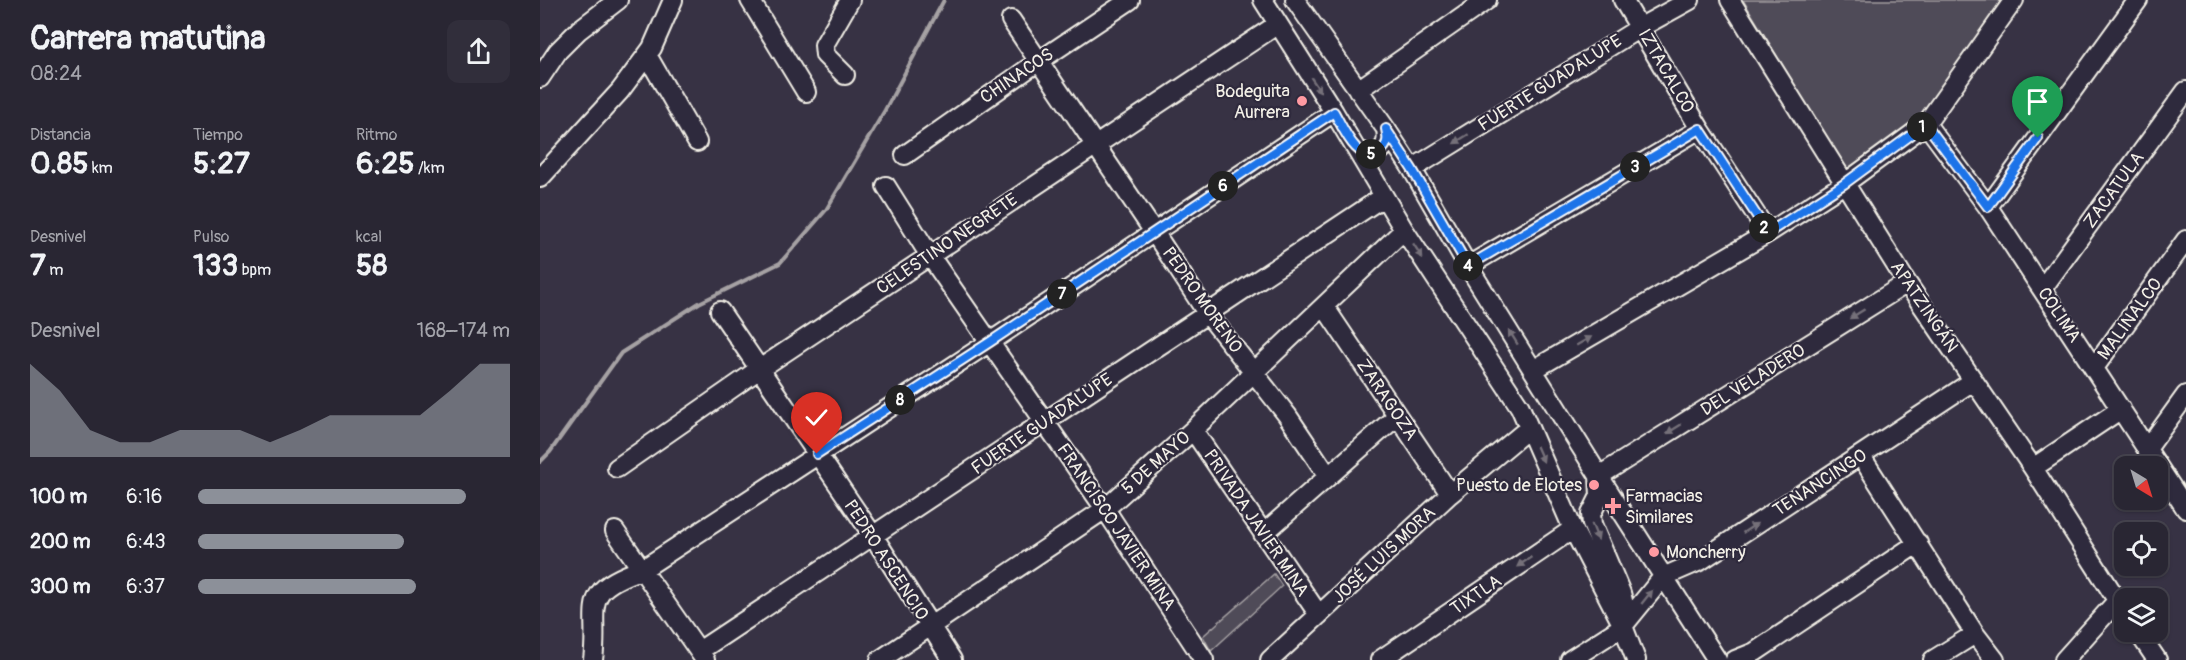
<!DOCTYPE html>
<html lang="es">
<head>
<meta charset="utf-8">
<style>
  :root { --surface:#292633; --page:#312e3b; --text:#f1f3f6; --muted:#a5a5ac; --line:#45434e; --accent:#8c9099 }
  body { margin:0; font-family:Pangolin,sans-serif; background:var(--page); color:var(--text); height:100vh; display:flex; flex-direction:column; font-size:22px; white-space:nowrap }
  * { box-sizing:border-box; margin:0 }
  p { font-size:20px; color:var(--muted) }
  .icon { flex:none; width:33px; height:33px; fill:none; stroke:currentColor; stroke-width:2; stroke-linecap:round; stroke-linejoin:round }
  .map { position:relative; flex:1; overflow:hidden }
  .details { display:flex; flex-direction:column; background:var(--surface); width:540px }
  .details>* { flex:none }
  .needle { width:39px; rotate:142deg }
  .tools { position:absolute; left:1574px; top:456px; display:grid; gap:12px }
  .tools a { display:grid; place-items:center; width:54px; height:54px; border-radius:12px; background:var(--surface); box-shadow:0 2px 4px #0004,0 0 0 2px var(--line); font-size:30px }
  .pin { position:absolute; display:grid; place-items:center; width:51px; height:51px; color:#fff; margin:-62px -26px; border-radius:50% 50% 50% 0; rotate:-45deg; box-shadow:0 0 6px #0007 }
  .pin .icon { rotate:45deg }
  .km { position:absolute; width:30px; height:30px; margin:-15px; border-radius:50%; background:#222; color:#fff; font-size:16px; line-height:30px; text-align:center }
  .round { display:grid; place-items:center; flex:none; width:63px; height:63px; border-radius:12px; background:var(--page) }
  .head { display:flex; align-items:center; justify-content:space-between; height:102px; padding:0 30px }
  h1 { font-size:33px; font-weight:700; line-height:45px }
  .metrics { display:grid; grid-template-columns:repeat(3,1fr); gap:9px; height:102px; padding:6px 30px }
  .metrics div { display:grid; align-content:center }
  .metrics b { font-size:30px; font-weight:700 }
  .metrics small { font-size:16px; font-weight:400 }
  .metrics p { font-size:16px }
  .chart { height:168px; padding:12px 30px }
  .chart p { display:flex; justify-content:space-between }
  .chart svg { width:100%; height:108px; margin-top:6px; fill:var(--accent); opacity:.7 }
  ul { padding:0 30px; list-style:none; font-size:20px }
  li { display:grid; grid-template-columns:96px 72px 1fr; align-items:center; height:45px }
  li i { height:15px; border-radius:8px; background:var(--accent) }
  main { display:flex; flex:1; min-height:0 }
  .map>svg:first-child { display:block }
</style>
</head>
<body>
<main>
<section class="details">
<div class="head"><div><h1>Carrera matutina</h1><p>08:24</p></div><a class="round"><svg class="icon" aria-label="share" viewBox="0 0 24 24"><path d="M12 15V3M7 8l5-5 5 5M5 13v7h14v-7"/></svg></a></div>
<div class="metrics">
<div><p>Distancia</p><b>0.85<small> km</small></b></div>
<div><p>Tiempo</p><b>5:27</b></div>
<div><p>Ritmo</p><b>6:25<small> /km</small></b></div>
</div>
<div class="metrics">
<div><p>Desnivel</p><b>7<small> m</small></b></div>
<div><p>Pulso</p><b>133<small> bpm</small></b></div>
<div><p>kcal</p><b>58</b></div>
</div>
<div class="chart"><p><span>Desnivel</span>168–174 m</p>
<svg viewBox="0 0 160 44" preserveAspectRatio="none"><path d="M0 44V6L10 17L20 33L30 38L40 38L50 33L60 33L70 33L80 38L90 33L100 27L110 27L120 27L130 27L140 17L150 6L160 6V44z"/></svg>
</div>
<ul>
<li><b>100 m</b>6:16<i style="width:86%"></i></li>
<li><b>200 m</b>6:43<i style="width:66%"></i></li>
<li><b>300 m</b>6:37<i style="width:70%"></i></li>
</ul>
</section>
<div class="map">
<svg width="1646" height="660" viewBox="0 0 1646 660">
  <rect width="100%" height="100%" fill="#373244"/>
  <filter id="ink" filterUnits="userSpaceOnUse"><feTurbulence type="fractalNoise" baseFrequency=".0167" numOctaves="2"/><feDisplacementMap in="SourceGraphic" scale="12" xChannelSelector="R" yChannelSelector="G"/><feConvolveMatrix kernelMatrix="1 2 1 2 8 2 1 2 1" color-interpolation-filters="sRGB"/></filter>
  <g filter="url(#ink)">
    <path fill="#504b59" stroke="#a29ea0" stroke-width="1.5" d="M1203,0H1458L1462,3L1424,54L1376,124L1307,171Z
      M734,574L742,586L671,651L663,636Z"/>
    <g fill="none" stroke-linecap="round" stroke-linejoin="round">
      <path stroke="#a6a2a4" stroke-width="4" d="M0,462L10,452L81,353L159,303L240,263L286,210L345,110L404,0"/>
      <defs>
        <path id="minor" d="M210,0L266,92
          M723,0L794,112L864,230L980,407L1033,529L1083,626L1096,660
          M755,0L846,129L872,169L928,266L1059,476L1177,660
          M1083,0L1160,129L1228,233
          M1190,0L1367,283L1493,468L1584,611
          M471,20L614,232L667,313L747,415L788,476
          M107,55L157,142
          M305,75L285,55L284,45L310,0
          M0,78L18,51L39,30L78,0
          M818,90L947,0
          M1386,124L1448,207L1646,509
          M818,151L833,155C846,149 848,142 846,129
          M365,155L499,61L590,0
          M872,169L1101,27L1150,0
          M0,178L80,91L112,48L133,0
          M346,186L390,256L565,509L664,660
          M1448,207L1598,0
          M928,266L1160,129
          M1502,289L1646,91
          M784,306L910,494
          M180,311L334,537L412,660
          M1554,368L1646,240
          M993,370L1228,233L1304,184L1386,124L1474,0
          M653,430L779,615
          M1607,449L1646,395
          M1321,456L1435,634L1455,660
          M77,468L218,370L738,24
          M1493,468L1581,409
          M1059,476L1367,283
          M1059,476L1060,496L1051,514L1052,524L1081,593L1084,605L1083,622
          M75,531L165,660
          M723,534L857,416
          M1598,632L1617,660
          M159,651L843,197
          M53,660C60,607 36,591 103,569L450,342L794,112
          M340,660L565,509L653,430L864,230
          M730,660L910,494L989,428
          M840,660L1033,529
          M1030,660L1083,626L1123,577L1160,561L1433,381
          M1195,660L1215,652L1378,543
          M1393,660L1435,634
          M1524,660L1577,601"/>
      </defs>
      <use href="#minor" stroke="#f4f1e8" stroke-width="22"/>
      <use href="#minor" stroke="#2f2a3d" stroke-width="18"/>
    </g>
    <defs><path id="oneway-solid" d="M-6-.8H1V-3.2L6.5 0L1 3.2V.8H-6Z" transform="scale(1.5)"/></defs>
    <g fill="#747079">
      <use href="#oneway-solid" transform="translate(776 85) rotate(56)"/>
      <use href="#oneway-solid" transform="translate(921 139) rotate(148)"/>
      <use href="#oneway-solid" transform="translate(878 251) rotate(57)"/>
      <use href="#oneway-solid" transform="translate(1317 314) rotate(148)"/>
      <use href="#oneway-solid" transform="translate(973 337) rotate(-122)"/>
      <use href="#oneway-solid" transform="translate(1044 341) rotate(-30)"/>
      <use href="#oneway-solid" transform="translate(1134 429) rotate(148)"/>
      <use href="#oneway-solid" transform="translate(1000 454) rotate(66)"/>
      <use href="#oneway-solid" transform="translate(1210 528) rotate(-33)"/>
      <use href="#oneway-solid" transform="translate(1055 532) rotate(68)"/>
      <use href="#oneway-solid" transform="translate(984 562) rotate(146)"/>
      <use href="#oneway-solid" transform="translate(1107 597) rotate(-51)"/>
    </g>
  </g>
  <g fill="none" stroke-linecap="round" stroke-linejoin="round" filter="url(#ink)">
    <defs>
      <path id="route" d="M277,454L450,342L794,112C803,127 817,166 840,151C849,145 848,138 846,129L872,169L928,266L1160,129L1228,233L1304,184L1386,124L1448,207L1498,138"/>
    </defs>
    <use href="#route" stroke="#fff" stroke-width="12"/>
    <use href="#route" stroke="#1a73e8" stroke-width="8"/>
  </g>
  <g fill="#ff9aa2" stroke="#2f2a3d" stroke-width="2">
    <circle cx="762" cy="101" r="6"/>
    <circle cx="1054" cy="485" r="6"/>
    <path d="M1070 497h6v6h6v6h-6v6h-6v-6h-6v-6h6z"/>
    <circle cx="1114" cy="552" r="6"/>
  </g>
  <g text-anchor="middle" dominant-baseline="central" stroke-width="4.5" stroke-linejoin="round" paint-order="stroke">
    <g font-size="18" fill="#f4f1e8" stroke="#2f2a3d">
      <text transform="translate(1126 71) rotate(60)">IZTACALCO</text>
      <text transform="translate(477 76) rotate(-34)">CHINACOS</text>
      <text transform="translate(1010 83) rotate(-32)">FUERTE GUADALUPE</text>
      <text transform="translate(1574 190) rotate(-54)">ZACATULA</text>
      <text transform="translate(407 244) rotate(-34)">CELESTINO NEGRETE</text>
      <text transform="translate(662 300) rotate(55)">PEDRO MORENO</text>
      <text transform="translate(1384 307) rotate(56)">APATZINGÁN</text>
      <text transform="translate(1519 315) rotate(56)">COLIMA</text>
      <text transform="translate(1590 319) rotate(-54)">MALINALCO</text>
      <text transform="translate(1213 380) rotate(-32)">DEL VELADERO</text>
      <text transform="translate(847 400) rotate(56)">ZARAGOZA</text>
      <text transform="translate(502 424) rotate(-34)">FUERTE GUADALUPE</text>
      <text transform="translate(616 463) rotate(-42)">5 DE MAYO</text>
      <text transform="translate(1280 483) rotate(-33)">TENANCINGO</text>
      <text transform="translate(716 523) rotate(56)">PRIVADA JAVIER MINA</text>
      <text transform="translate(576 527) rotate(56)">FRANCISCO JAVIER MINA</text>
      <text transform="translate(844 555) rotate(-43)">JOSÉ LUIS MORA</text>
      <text transform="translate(346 560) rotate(57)">PEDRO ASCENCIO</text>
      <text transform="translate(936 595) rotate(-34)">TIXTLA</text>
    </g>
    <g font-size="18" fill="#f4f1e8" stroke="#2f2a3d" text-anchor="end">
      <text x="750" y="91">Bodeguita<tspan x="750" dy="21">Aurrera</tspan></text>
      <text x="1042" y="485">Puesto de Elotes</text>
      <text x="1085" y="496" text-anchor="start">Farmacias<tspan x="1085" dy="21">Similares</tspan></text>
      <text x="1126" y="552" text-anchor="start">Moncherry</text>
    </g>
  </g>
</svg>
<div class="tools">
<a><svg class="needle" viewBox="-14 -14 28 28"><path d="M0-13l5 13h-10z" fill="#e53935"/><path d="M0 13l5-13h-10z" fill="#a5a5ac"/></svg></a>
<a><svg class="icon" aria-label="locate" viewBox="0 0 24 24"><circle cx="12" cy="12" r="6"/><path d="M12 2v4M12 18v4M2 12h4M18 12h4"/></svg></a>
<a><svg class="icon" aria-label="layers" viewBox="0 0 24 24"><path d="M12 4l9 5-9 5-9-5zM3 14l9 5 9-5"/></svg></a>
</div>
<div class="pin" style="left:1498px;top:138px;background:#1e9e55"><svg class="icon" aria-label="arrive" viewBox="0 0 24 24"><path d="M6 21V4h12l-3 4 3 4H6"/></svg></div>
<div class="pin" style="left:277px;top:454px;background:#d93025"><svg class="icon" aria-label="check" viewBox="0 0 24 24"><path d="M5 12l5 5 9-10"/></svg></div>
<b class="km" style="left:1382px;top:127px">1</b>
<b class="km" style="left:1224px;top:228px">2</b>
<b class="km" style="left:1095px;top:167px">3</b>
<b class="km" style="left:928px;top:266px">4</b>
<b class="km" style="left:831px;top:154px">5</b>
<b class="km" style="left:683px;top:186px">6</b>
<b class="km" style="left:522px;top:294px">7</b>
<b class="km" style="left:360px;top:400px">8</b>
</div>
</main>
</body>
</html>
